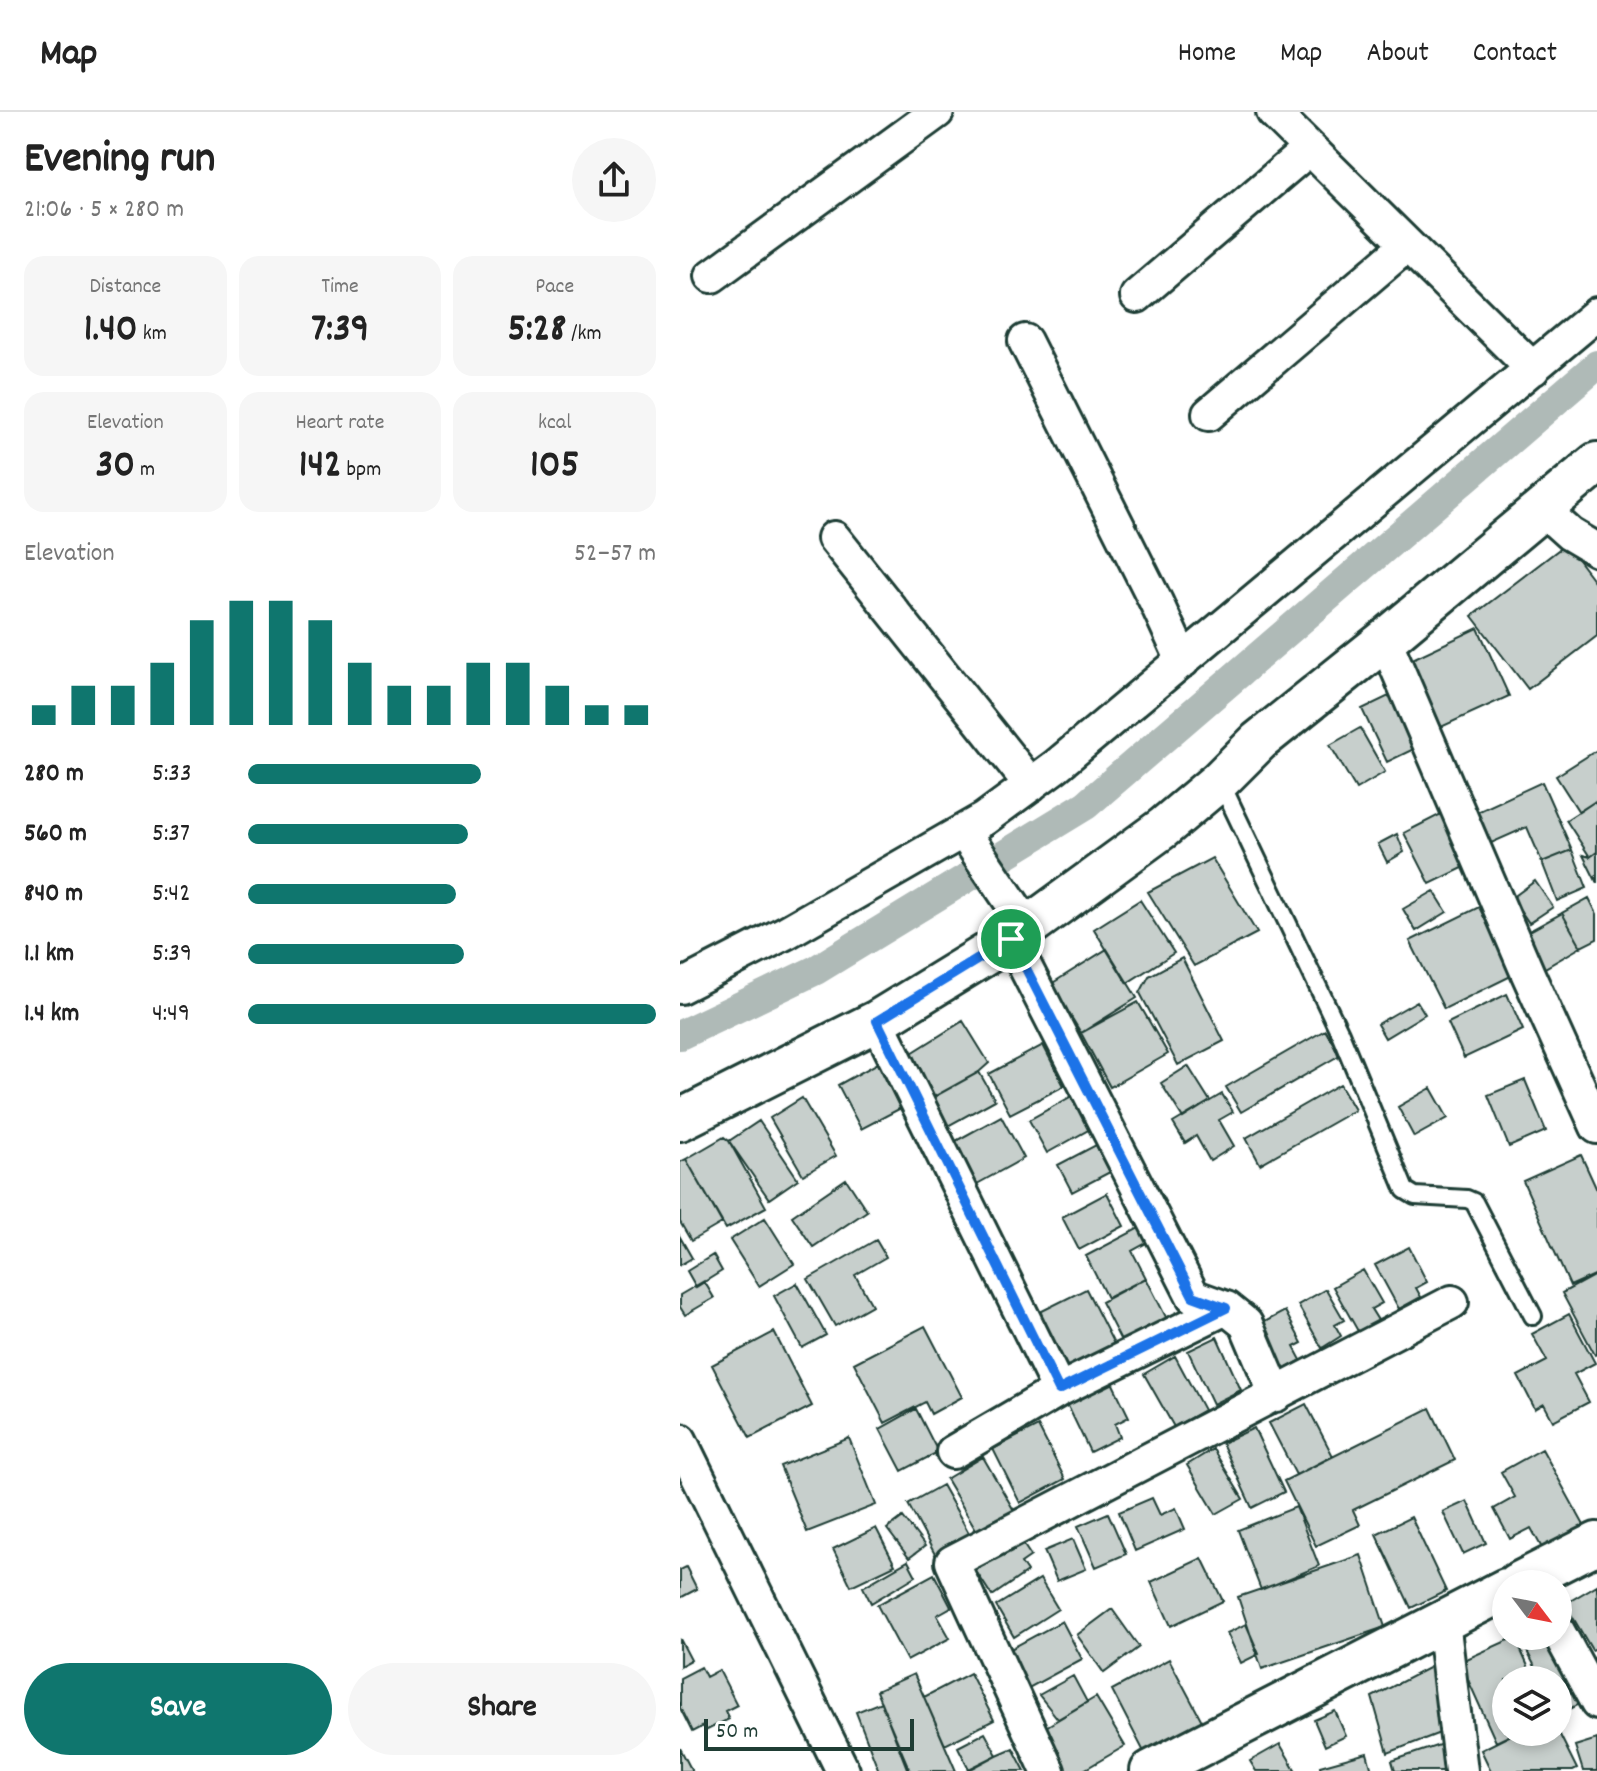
<!DOCTYPE html>
<html lang="en">
<head>
<meta charset="utf-8">
<style>
  :root { --surface:#fff; --page:#f6f6f6; --text:#222; --muted:#767676; --line:#e0e0e0; --accent:#0f766e }
  body { margin:0; font-family:Dekko,sans-serif; background:var(--page); color:var(--text); height:100vh; display:flex; flex-direction:column; font-size:30px; white-space:nowrap }
  * { box-sizing:border-box; margin:0 }
  p { font-size:26px; color:var(--muted) }
  .icon { flex:none; width:44px; height:44px; fill:none; stroke:currentColor; stroke-width:2; stroke-linecap:round; stroke-linejoin:round }
  .map { position:relative; flex:1; overflow:hidden }
  .panel { display:flex; flex-direction:column; background:var(--surface); width:680px }
  .panel>* { flex:none }
  .needle { width:52px; rotate:122deg }
  .controls { position:absolute; left:812px; top:1458px; display:grid; gap:16px }
  .controls a { display:grid; place-items:center; width:80px; height:80px; border-radius:50%; background:var(--surface); box-shadow:0 4px 12px #0003; font-size:40px }
  .scale { position:absolute; left:24px; bottom:20px; width:210px; box-sizing:border-box; padding-left:8px; border:4px solid #1f3d34; border-top:0; font-size:22px; line-height:28px; white-space:nowrap; color:#1f3d34; -webkit-text-stroke:6px #fff; paint-order:stroke }
  .pin { position:absolute; display:grid; place-items:center; width:68px; height:68px; color:#fff; margin:-34px; border:4px solid #fff; border-radius:50%; box-shadow:0 2px 8px #0007 }
  .round { display:grid; place-items:center; flex:none; width:84px; height:84px; border-radius:42px; background:var(--page) }
  .overview { display:flex; align-items:center; justify-content:space-between; height:136px; padding:0 24px }
  h1 { font-size:44px; font-weight:700; line-height:60px }
  .figures { display:grid; grid-template-columns:repeat(3,1fr); gap:12px; height:136px; padding:8px 24px }
  .figures div { display:grid; align-content:center; border-radius:20px; background:var(--page); text-align:center }
  .figures b { font-size:40px; font-weight:700 }
  .figures small { font-size:22px; font-weight:400 }
  .figures p { font-size:22px }
  .chart { height:224px; padding:16px 24px }
  .chart p { display:flex; justify-content:space-between }
  .chart svg { width:100%; height:144px; margin-top:8px; stroke:var(--accent); stroke-width:6 }
  .cta { display:flex; gap:16px; margin-top:auto; padding:16px 24px }
  .cta a { flex:1; height:92px; border-radius:48px; background:var(--accent); color:#fff; font-size:32px; font-weight:700; line-height:92px; text-align:center }
  .cta a+a { background:var(--page); color:var(--text) }
  ul { padding:0 24px; list-style:none; font-size:26px }
  li { display:grid; grid-template-columns:128px 96px 1fr; align-items:center; height:60px }
  li i { height:20px; border-radius:10px; background:var(--accent) }
  header { display:flex; align-items:center; gap:48px; box-sizing:border-box; height:112px; padding:0 40px; background:var(--surface); border-bottom:2px solid var(--line) }
  header strong { font-size:38px }
  nav { display:flex; gap:44px; margin-inline-start:auto; font-size:28px }
  main { display:flex; flex:1; min-height:0 }
  .map>svg:first-child { display:block }
</style>
</head>
<body>
<header>
<strong>Map</strong>
<nav><a>Home</a><a>Map</a><a>About</a><a>Contact</a></nav>
</header>
<main>
<section class="panel">
<div class="overview"><div><h1>Evening run</h1><p>21:06 · 5 × 280 m</p></div><a class="round"><svg class="icon" aria-label="share" viewBox="0 0 24 24"><path d="M12 15V3M7 8l5-5 5 5M5 13v7h14v-7"/></svg></a></div>
<div class="figures">
<div><p>Distance</p><b>1.40<small> km</small></b></div>
<div><p>Time</p><b>7:39</b></div>
<div><p>Pace</p><b>5:28<small> /km</small></b></div>
</div>
<div class="figures">
<div><p>Elevation</p><b>30<small> m</small></b></div>
<div><p>Heart rate</p><b>142<small> bpm</small></b></div>
<div><p>kcal</p><b>105</b></div>
</div>
<div class="chart"><p><span>Elevation</span>52–57 m</p>
<svg viewBox="0 0 160 44" preserveAspectRatio="none"><path d="M5 44V38M15 44V32M25 44V32M35 44V25M45 44V12M55 44V6M65 44V6M75 44V12M85 44V25M95 44V32M105 44V32M115 44V25M125 44V25M135 44V32M145 44V38M155 44V38"/></svg>
</div>
<ul>
<li><b>280 m</b>5:33<i style="width:57%"></i></li>
<li><b>560 m</b>5:37<i style="width:54%"></i></li>
<li><b>840 m</b>5:42<i style="width:51%"></i></li>
<li><b>1.1 km</b>5:39<i style="width:53%"></i></li>
<li><b>1.4 km</b>4:49<i style="width:100%"></i></li>
</ul>
<div class="cta"><a>Save</a><a>Share</a></div>
</section>
<div class="map">
<svg width="917" height="1659" viewBox="0 0 917 1659">
  <rect width="100%" height="100%" fill="#fff"/>
  <filter id="ink" filterUnits="userSpaceOnUse"><feTurbulence type="fractalNoise" baseFrequency=".0125" numOctaves="2"/><feDisplacementMap in="SourceGraphic" scale="16" xChannelSelector="R" yChannelSelector="G"/><feConvolveMatrix kernelMatrix="1 2 1 2 8 2 1 2 1" color-interpolation-filters="sRGB"/></filter>
  <g filter="url(#ink)">
    <g fill="none" stroke-linecap="round" stroke-linejoin="round">
      <path stroke="#afbab7" stroke-width="30" d="M0,923L136,858L406,693L917,253"/>
    </g>
    <path fill="#c7cfcc" stroke="#1f3d34" stroke-width="2" d="M886,432L917,473V524L848,577L792,504Z
      M798,516L829,584L759,616L728,549Z
      M713,582L738,635L707,650L682,597Z
      M680,616L705,660L676,677L650,633Z
      M917,638V693L914,690L899,700L876,664Z
      M862,670L892,738L862,750L847,715L809,732L795,701Z
      M914,690L917,693V740L910,745L886,708Z
      M763,701L789,753L750,772L724,721Z
      M717,722L724,740L707,750L698,732Z
      M892,738L907,776L877,789L862,750Z
      M917,740V771L903,743L910,745Z
      M532,746L577,821L514,854L468,780Z
      M855,769L873,795L849,811L832,786Z
      M754,779L767,800L736,819L723,797Z
      M909,786L917,802V827L901,835L882,801Z
      M460,788L494,841L447,871L414,817Z
      M799,795L833,863L764,897L730,829Z
      M882,801L901,835L863,857L844,822Z
      M427,837L457,886L401,921L371,872Z
      M502,846L544,929L498,953L460,881L469,864Z
      M827,882L843,918L784,946L768,911Z
      M737,889L745,902L705,926L697,912Z
      M458,890L488,942L430,975L401,921Z
      M283,909L309,951L299,960L252,986L227,944Z
      M645,918L660,943L561,1000L546,975Z
      M363,933L384,974L330,1002L309,962Z
      M198,951L221,996L181,1017L158,973Z
      M508,954L530,989L503,1006L481,971Z
      M299,960L315,988L268,1014L252,986Z
      M845,968L866,1019L829,1035L808,983Z
      M660,972L675,998L580,1052L566,1026Z
      M751,976L768,1006L734,1025L718,995Z
      M542,982L553,1000L539,1008L554,1034L530,1049L516,1024L505,1031L493,1011Z
      M392,984L410,1017L367,1041L349,1008Z
      M122,986L156,1044L123,1063L90,1006Z
      M321,1004L344,1046L297,1072L274,1030Z
      M79,1009L118,1067L89,1087L49,1029Z
      M44,1025L49,1029L86,1095L46,1117L6,1047Z
      M416,1033L430,1060L392,1080L378,1053Z
      M901,1043L917,1078V1162L890,1174L843,1069Z
      M6,1047L42,1111L11,1129L0,1110V1050Z
      M166,1067L187,1099L133,1135L112,1104Z
      M427,1081L444,1114L399,1138L382,1105Z
      M85,1106L114,1152L79,1174L50,1128Z
      M461,1115L468,1130L452,1139L466,1166L427,1186L406,1144Z
      M0,1125L12,1146L0,1153Z
      M196,1128L206,1145L175,1163L192,1193L155,1214L128,1167Z
      M729,1135L747,1170L736,1176L741,1185L719,1197L695,1153Z
      M33,1143L42,1159L16,1175L7,1159Z
      M683,1158L702,1191L691,1197L699,1210L679,1221L653,1175Z
      M917,1162V1242L915,1243L882,1181Z
      M466,1166L487,1207L442,1231L421,1190Z
      M24,1169L34,1186L5,1203L0,1195V1183Z
      M117,1171L146,1223L122,1236L94,1184Z
      M406,1177L434,1232L387,1257L358,1201Z
      M646,1177L664,1208L655,1213L661,1224L642,1236L618,1193Z
      M605,1199L622,1231L614,1235L621,1248L603,1258L579,1213Z
      M889,1202L915,1251L894,1262L909,1290L873,1309L864,1292L855,1297L838,1264L867,1249L852,1222Z
      M245,1214L282,1285L251,1302L245,1290L205,1311L174,1251Z
      M94,1220L132,1294L70,1326L32,1253Z
      M537,1225L561,1278L533,1292L508,1239Z
      M495,1244L524,1298L494,1315L464,1262Z
      M432,1270L449,1305L435,1312L440,1325L410,1340L387,1292Z
      M626,1292L653,1344L616,1363L589,1311Z
      M750,1296L775,1348L673,1398L680,1413L636,1434L604,1369Z
      M236,1297L258,1340L222,1359L200,1317Z
      M358,1314L385,1367L340,1391L313,1337Z
      M574,1316L604,1380L572,1396L542,1331Z
      M169,1326L196,1393L127,1420L100,1354Z
      M533,1337L563,1387L536,1402L507,1353Z
      M862,1337L905,1415L863,1438L851,1416L830,1427L814,1397L835,1385L821,1360Z
      M303,1345L336,1402L300,1424L266,1367Z
      M262,1373L293,1428L258,1448L228,1392Z
      M472,1386L480,1403L496,1396L505,1417L455,1439L439,1400Z
      M787,1389L806,1431L783,1442L763,1400Z
      M616,1395L639,1454L581,1478L558,1418Z
      M428,1401L446,1442L416,1455L398,1414Z
      M223,1405L245,1434L229,1446L207,1417Z
      M731,1405L766,1479L731,1496L696,1422Z
      M196,1416L215,1453L171,1474L153,1437Z
      M339,1426L351,1444L341,1451L347,1460L312,1484L294,1456Z
      M393,1427L406,1457L377,1469L364,1439Z
      M681,1443L705,1515L582,1557L558,1485Z
      M522,1446L543,1489L491,1514L471,1470Z
      M228,1449L236,1464L191,1491L183,1475Z
      M6,1455L17,1477L0,1486V1458Z
      M254,1462L271,1495L257,1503L270,1526L227,1549L197,1493Z
      M360,1467L378,1497L334,1525L316,1494Z
      M917,1473V1536L912,1538L885,1492Z
      M432,1497L459,1535L424,1561L397,1523Z
      M382,1509L402,1547L345,1578L325,1540Z
      M566,1512L579,1542L561,1551L547,1521Z
      M839,1524H878L910,1586L880,1602L878,1568H862Z
      M835,1525L854,1568H826V1620H837L816,1630L780,1550Z
      M0,1527L11,1548L0,1554Z
      M489,1547L522,1609L464,1640L432,1578Z
      M756,1552L765,1619L708,1641L692,1585Z
      M21,1555L26,1565L39,1558L57,1593L45,1599L49,1607L25,1619L23,1614L12,1620L0,1596V1566Z
      M290,1561L314,1608L265,1633L244,1585Z
      M234,1562L244,1585L276,1659H230L196,1579Z
      M393,1564L407,1590L378,1607L359,1583Z
      M416,1585L445,1634L402,1659H383L359,1619Z
      M201,1590L228,1659H199L176,1600Z
      M655,1599L666,1624L645,1634L634,1608Z
      M878,1619L897,1657L893,1659H811L801,1638L837,1620Z
      M305,1621L317,1643L289,1657L278,1635Z
      M917,1627V1659H903L895,1634Z
      M765,1631L769,1659H715L712,1649Z
      M600,1632L616,1659H576L570,1649Z
      M0,1636L12,1659H0Z
      M333,1636L345,1659H287L317,1643Z
      M687,1641L692,1659H641L640,1654Z"/>
    <g fill="none" stroke-linecap="round" stroke-linejoin="round">
      <defs>
        <path id="service" d="M540,669L660,921L725,1078L735,1084L787,1087L794,1090L853,1204"/>
        <path id="minor" d="M593,0L853,257
          M32,164L257,0
          M457,184L629,37
          M345,229L476,490L503,549
          M529,302L727,133
          M861,396L890,422L917,438
          M154,426L351,673
          M705,528L848,862L917,1015
          M283,719L348,815
          M331,827L513,1184L546,1196L566,1212L596,1283
          M0,875L107,820L304,707L376,654L917,202
          M197,909L379,1278
          M0,1328L163,1659
          M273,1340L379,1278L546,1196
          M763,1509L781,1659
          M878,1519L917,1591
          M368,1659L272,1450L772,1190"/>
        <path id="tertiary" d="M0,1008L197,909L331,827L483,716L540,668L579,629L705,528L917,351
          M836,1472L917,1431
          M471,1659L826,1477"/>
      </defs>
      <use href="#service" stroke="#1f3d34" stroke-width="22"/>
      <use href="#minor" stroke="#1f3d34" stroke-width="38"/>
      <use href="#tertiary" stroke="#1f3d34" stroke-width="46"/>
      <use href="#service" stroke="#fff" stroke-width="16"/>
      <use href="#minor" stroke="#fff" stroke-width="32"/>
      <use href="#tertiary" stroke="#fff" stroke-width="40"/>
    </g>
  </g>
  <g fill="none" stroke-linecap="round" stroke-linejoin="round" filter="url(#ink)">
    <defs>
      <path id="route" d="M331,827L513,1184L546,1196L379,1278L197,909Z"/>
    </defs>
    <use href="#route" stroke="#fff" stroke-width="16"/>
    <use href="#route" stroke="#1a73e8" stroke-width="10"/>
  </g>
</svg>
<div class="controls">
<a><svg class="needle" viewBox="-14 -14 28 28"><path d="M0-13l5 13h-10z" fill="#e53935"/><path d="M0 13l5-13h-10z" fill="#767676"/></svg></a>
<a><svg class="icon" aria-label="layers" viewBox="0 0 24 24"><path d="M12 4l9 5-9 5-9-5zM3 14l9 5 9-5"/></svg></a>
</div>
<div class="scale">50 m</div>
<div class="pin" style="left:331px;top:827px;background:#1e9e55"><svg class="icon" aria-label="arrive" viewBox="0 0 24 24"><path d="M6 21V4h12l-3 4 3 4H6"/></svg></div>
</div>
</main>
</body>
</html>
